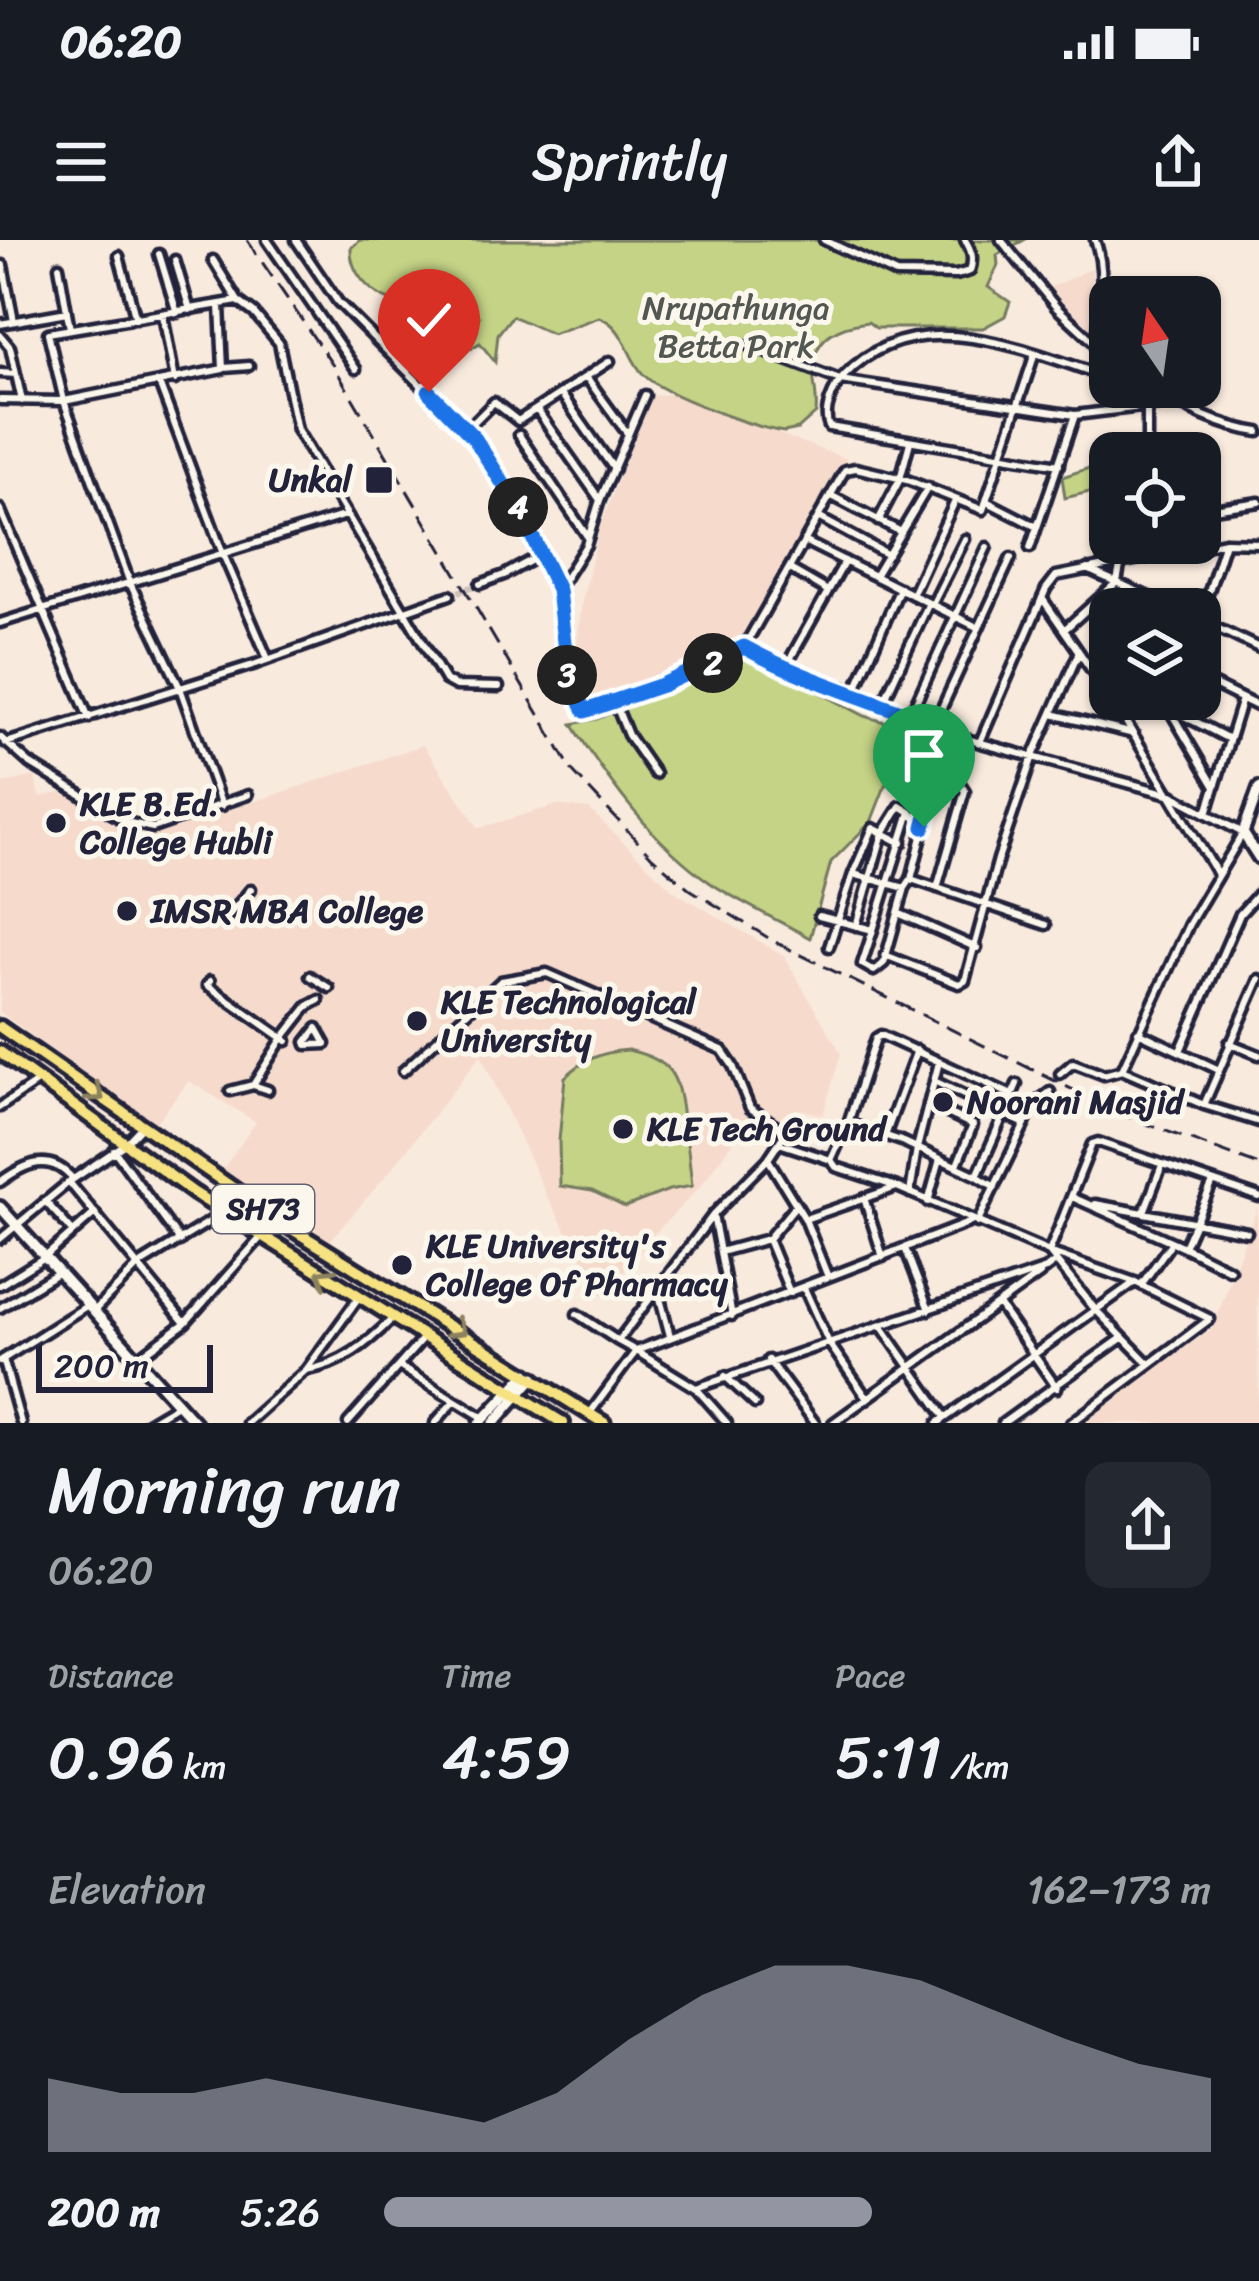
<!DOCTYPE html>
<html lang="en">
<head>
<meta charset="utf-8">
<style>
  :root { --surface:#171b24; --page:#242831; --text:#f1f3f6; --muted:#9ea1a6; --accent:#9495a2 }
  body { margin:0; font-family:Sriracha,sans-serif; background:var(--page); color:var(--text); height:100vh; display:flex; flex-direction:column; font-size:45px; white-space:nowrap }
  * { box-sizing:border-box; margin:0 }
  p { font-size:39px; color:var(--muted) }
  .icon { flex:none; width:66px; height:66px; fill:none; stroke:currentColor; stroke-width:2; stroke-linecap:round; stroke-linejoin:round }
  .map { position:relative; height:1183px; overflow:hidden }
  .sheet { display:flex; flex-direction:column; background:var(--surface); flex:1 }
  .sheet>* { flex:none }
  .needle { width:78px; rotate:347deg }
  .tools { position:absolute; left:1089px; top:36px; display:grid; gap:24px }
  .tools a { display:grid; place-items:center; width:132px; height:132px; border-radius:24px; background:var(--surface); box-shadow:0 3px 9px #0004; font-size:60px }
  .scale { position:absolute; left:36px; bottom:30px; width:177px; box-sizing:border-box; padding-left:12px; border:6px solid #22223b; border-top:0; font-size:33px; line-height:42px; white-space:nowrap; color:#22223b; -webkit-text-stroke:9px #fbf7ec; paint-order:stroke }
  .pin { position:absolute; display:grid; place-items:center; width:102px; height:102px; color:#fff; margin:-123px -51px; border-radius:50% 50% 50% 0; rotate:-45deg; box-shadow:0 0 12px #0007 }
  .pin .icon { rotate:45deg }
  .km { position:absolute; width:60px; height:60px; margin:-30px; border-radius:50%; background:#222; color:#fff; font-size:33px; line-height:60px; text-align:center }
  .round { display:grid; place-items:center; flex:none; width:126px; height:126px; border-radius:24px; background:var(--page) }
  .overview { display:flex; align-items:center; justify-content:space-between; height:204px; padding:0 48px }
  h1 { font-size:66px; font-weight:600; line-height:90px }
  .stats { display:grid; grid-template-columns:repeat(3,1fr); gap:18px; height:204px; padding:12px 48px }
  .stats div { display:grid; align-content:center }
  .stats b { font-size:60px; font-weight:600 }
  .stats small { font-size:33px; font-weight:400 }
  .stats p { font-size:33px }
  .chart { height:336px; padding:24px 48px }
  .chart p { display:flex; justify-content:space-between }
  .chart svg { width:100%; height:216px; margin-top:12px; fill:var(--accent); opacity:.7 }
  ul { padding:0 48px; list-style:none; font-size:39px }
  li { display:grid; grid-template-columns:192px 144px 1fr; align-items:center; height:90px }
  li i { height:30px; border-radius:15px; background:var(--accent) }
  .status { display:flex; justify-content:space-between; align-items:center; height:84px; padding:0 60px; background:var(--surface); direction:ltr }
  .status svg { height:33px; fill:currentColor }
  header { display:flex; justify-content:space-between; align-items:center; height:156px; padding:0 48px; background:var(--surface); font-size:54px; font-weight:600 }
  .map>svg:first-child { display:block }
</style>
</head>
<body>
<div class="status"><b>06:20</b><svg viewBox="0 0 49 12"><path d="M0 12V9h3v3zM5 12V6h3v6zM10 12V3h3v9zM15 12V0h3v12zM26 1h20v11H26zM47 4h2v5h-2z"/></svg></div>
<header><svg class="icon" aria-label="menu" viewBox="0 0 24 24"><path d="M4 6h16M4 12h16M4 18h16"/></svg>Sprintly<svg class="icon" aria-label="share" viewBox="0 0 24 24"><path d="M12 15V3M7 8l5-5 5 5M5 13v7h14v-7"/></svg></header>
<div class="map">
<svg width="1259" height="1183" viewBox="0 0 1259 1183">
  <rect width="100%" height="100%" fill="#f9eade"/>
  <filter id="ink" filterUnits="userSpaceOnUse"><feTurbulence type="fractalNoise" baseFrequency=".00833" numOctaves="2"/><feDisplacementMap in="SourceGraphic" scale="24" xChannelSelector="R" yChannelSelector="G"/><feConvolveMatrix kernelMatrix="1 2 1 2 8 2 1 2 1" color-interpolation-filters="sRGB"/></filter>
  <g filter="url(#ink)">
    <path fill="#f6dbcd" d="M1092,28L1093,96L1085,94L1047,49Z
      M671,154L847,219L741,406L595,466L574,426L582,361L599,290L650,156Z
      M423,505L479,588L557,565L589,569L674,651L784,716L841,813L823,875L803,870L795,897L756,870L700,947L651,997L604,1057L547,957L481,815L391,930L330,1001L222,930L256,882L189,841L153,886L0,772V544L35,536L39,557L66,552L138,601Z
      M1257,968L1259,1183H1078L1212,1089Z"/>
    <path fill="#c5d386" stroke="#747a60" stroke-width="3" d="M360,0H1024L997,15L998,25L988,47L1010,62L1005,76L983,88H876L868,82C842,85 816,94 813,126C812,140 818,154 816,173L798,189L784,192C756,188 663,155 644,135C626,117 626,87 599,77L552,94L512,76L498,94L495,122L480,103L454,118L447,106L476,85L479,77C460,50 435,63 407,63C378,63 350,36 351,8Z
      M1110,221V247L1065,258L1062,237Z
      M742,418L755,419L865,476L937,498L930,528L896,518L871,582L831,622L810,698C778,680 743,664 712,644C653,603 610,544 572,484L597,479Z
      M628,810C673,821 677,834 683,877C687,900 690,923 692,946L669,950L625,967L592,951L560,946L559,901L565,837C585,819 601,812 628,810Z"/>
    <g fill="none" stroke-linecap="round" stroke-linejoin="round">
      <path stroke="#cec2bd" stroke-width="6" stroke-dasharray="6 3" stroke-linecap="butt" d="M450,355L480,344"/>
      <defs>
        <path id="street" d="M267,0L356,129
          M296,0L338,62L475,199L507,250L558,350L568,437L587,472L662,445L744,407L845,230L856,228L907,240L983,270L1035,113
          M824,0L896,34L956,35L970,31C974,19 972,11 965,0
          M1001,0L1057,68L1110,117
          M1095,0C1107,32 1100,74 1096,107
          M159,14L177,73
          M119,16L136,79
          M175,20L190,70
          M213,20L238,61
          M3,25L14,81
          M59,26L70,89
          M163,75L175,140
          M0,84L67,72
          M0,95L10,107L22,161
          M749,106L840,140L1075,175
          M224,128L249,126
          M0,133L16,134
          M587,138L627,193
          M159,143L223,314L268,419
          M1152,147C1182,168 1222,187 1259,192
          M562,155L614,229
          M0,160L64,161L223,129L220,66
          M537,170L600,260
          M466,190L494,162L518,181L610,121
          M519,195L587,296
          M1147,213V147
          M1059,225L829,187C822,172 833,148 844,136C915,59 1027,111 1110,138
          M830,255L901,292
          M988,262L1037,287
          M0,269L89,478
          M1200,271L1259,262
          M818,277L888,315
          M878,281L900,239L910,202
          M804,301L979,388
          M1030,308L1075,175L1174,163
          M790,329L828,351
          M1087,329L1176,369
          M875,336L928,247
          M480,344L504,335L541,315
          M559,348L586,305L600,260L645,155
          M912,355L955,261
          M1042,358L1110,457
          M932,365L965,299
          M1200,379L1225,302
          M1200,380L1259,408
          M0,383L346,275
          M1064,390L1117,342L1121,321
          M744,407L790,432L846,448L959,497L1172,555L1243,593L1189,684L1122,830L1104,835L1073,823L1060,834
          M785,428L845,321
          M1200,438L1259,467
          M855,451L900,348
          M1112,459L1217,633
          M1163,459L1215,547
          M615,463L628,495L655,534
          M883,463L928,365
          M1169,468L1229,499
          M911,473L987,307
          M1052,474L1134,494
          M934,485L1011,318
          M949,492L911,639L1046,685
          M0,497L29,523L126,582L153,588L248,555
          M980,502L1046,349L1056,336L1225,302L1259,303
          M6,503L256,424L450,355
          M936,541L961,545L965,551L937,648
          M222,566L180,448L130,343L96,250L64,161L48,93L238,61L254,73L279,103L297,190L445,440L456,446L499,447
          M1207,573L1242,459
          M853,634L873,588L902,603
          M898,673L977,708
          M819,676L873,690L862,724L874,731L884,723L905,648
          M222,683L251,649
          M856,686L883,593L900,566L910,572
          M873,690L910,572L924,588
          M829,707L853,634L905,648L911,639
          M885,715L959,744L965,741L998,619L1033,516L1079,412
          M310,736L329,748
          M210,741L207,745L287,801
          M317,788L326,804L307,805L306,802Z
          M1138,792L1219,830
          M283,798L308,766L319,760
          M1229,803L1259,815
          M1180,811L1240,674L1259,653
          M1122,830L1204,865L1259,882
          M403,831L501,741L547,733L722,810L733,826L750,868L786,892L768,919L713,975L732,1076
          M934,841L1025,884
          M253,845L268,850
          M230,851L253,845L282,799
          M928,864L973,885L957,925
          M1204,865L1259,739
          M0,867L37,842
          M848,883L876,798L881,795L1012,855
          M885,896L917,810
          M779,903L831,920
          M114,910L180,1001
          M768,919L805,979L897,947
          M977,936L904,902L848,883L831,920L836,927L897,947L1049,1012L1094,1068L1149,1124
          M0,942C26,923 49,912 73,939
          M69,942L185,1083
          M995,947L977,936L1017,844
          M910,953L917,908L939,822
          M1072,957L1184,1007L1212,944
          M45,961L73,992
          M865,961L883,1017
          M928,962L940,919
          M1095,964L1247,992
          M1144,972L1162,925
          M805,979L828,1037
          M977,983L1035,863L1050,852
          M0,999L69,942L125,904L142,886
          M768,999L796,965
          M1184,1007L1230,1030
          M905,1008L929,1070
          M720,1012L768,999L790,1053
          M0,1045L45,1017L95,973
          M1141,1045L1169,1006
          M657,1047L670,1096
          M804,1048L829,1103L867,1158
          M999,1065L1057,1148
          M0,1068L59,1032
          M95,1070L139,1025L225,972
          M577,1074L618,1101L713,975
          M882,1087L945,1177
          M618,1101L636,1111L971,982
          M138,1118L185,1083L262,996
          M3,1119L21,1183
          M768,1120L815,1183
          M0,1121L88,1065
          M400,1127L484,1178
          M306,1130C342,1125 368,1103 393,1078
          M725,1136L755,1164
          M696,1148L1046,1029L1054,1023
          M590,1173L636,1111L696,1148L727,1183
          M147,1183L179,1164
          M247,1183L306,1130L359,1057
          M348,1183L425,1096
          M435,1183L454,1161
          M833,1183L1040,1034
          M938,1183L1135,1042
          M1003,1183L1122,1098
          M1071,1183L1210,1079L1135,1042L1049,1012L1092,904L1098,902L1259,957"/>
        <path id="secondary" d="M1259,548L1243,593L1259,618
          M0,967L195,1183
          M480,1183L527,1133
          M494,1183L534,1137"/>
        <path id="primary" d="M0,787L289,987L604,1183
          M0,812L194,953L563,1183"/>
      </defs>
      <use href="#street" stroke="#22223b" stroke-width="15"/>
      <use href="#secondary" stroke="#22223b" stroke-width="18"/>
      <use href="#primary" stroke="#22223b" stroke-width="20"/>
      <use href="#street" stroke="#fbf7ec" stroke-width="6"/>
      <use href="#secondary" stroke="#fbf7ec" stroke-width="9"/>
      <use href="#primary" stroke="#f6e281" stroke-width="10"/>
      <path stroke="#22223b" stroke-width="3" stroke-dasharray="18 9" stroke-linecap="butt" d="M247,0L336,130L573,532L652,617L691,650L775,702L1128,877L1259,925"/>
    </g>
    <defs><path id="oneway-chevron" d="M-2-3.5L2.5 0L-2 3.5" fill="none" stroke-width="1.6" stroke-linecap="round" stroke-linejoin="round" transform="scale(3)"/></defs>
    <g stroke="#8c825e">
      <use href="#oneway-chevron" transform="translate(96 854) rotate(35)"/>
      <use href="#oneway-chevron" transform="translate(325 1036) rotate(-148)"/>
      <use href="#oneway-chevron" transform="translate(458 1089) rotate(31)"/>
    </g>
  </g>
  <g fill="none" stroke-linecap="round" stroke-linejoin="round" filter="url(#ink)">
    <defs>
      <path id="route" d="M429,152L475,199L519,269L558,350L568,437L585,471L662,445L744,407C809,443 881,461 949,492L924,587"/>
    </defs>
    <use href="#route" stroke="#fff" stroke-width="24"/>
    <use href="#route" stroke="#1a73e8" stroke-width="15"/>
  </g>
  <g fill="#22223b" stroke="#fbf7ec" stroke-width="4.5">
    <rect x="364" y="225" width="30" height="30" rx="6"/>
    <circle cx="56" cy="583" r="12"/>
    <circle cx="127" cy="671" r="12"/>
    <circle cx="417" cy="781" r="12"/>
    <circle cx="943" cy="862" r="12"/>
    <circle cx="623" cy="889" r="12"/>
    <circle cx="402" cy="1025" r="12"/>
  </g>
  <g text-anchor="middle" dominant-baseline="central" stroke-width="10" stroke-linejoin="round" paint-order="stroke">
    <rect fill="#fbf7ec" stroke="#636270" stroke-width="3" x="212" y="945" width="102" height="48" rx="9"/>
    <g font-size="30" font-weight="bold" fill="#22223b">
      <text x="263" y="969">SH73</text>
    </g>
    <g font-size="33" fill="#535752" stroke="#fbf7ec">
      <text x="736" y="68">Nrupathunga<tspan x="736" dy="38">Betta Park</tspan></text>
    </g>
    <g font-size="33" font-weight="bold" fill="#22223b" stroke="#fbf7ec" text-anchor="start">
      <text x="352" y="240" text-anchor="end">Unkal</text>
      <text x="80" y="564">KLE B.Ed.<tspan x="80" dy="38">College Hubli</tspan></text>
      <text x="151" y="671">IMSR MBA College</text>
      <text x="441" y="762">KLE Technological<tspan x="441" dy="38">University</tspan></text>
      <text x="967" y="862">Noorani Masjid</text>
      <text x="647" y="889">KLE Tech Ground</text>
      <text x="426" y="1006">KLE University's<tspan x="426" dy="38">College Of Pharmacy</tspan></text>
    </g>
  </g>
</svg>
<div class="tools">
<a><svg class="needle" viewBox="-14 -14 28 28"><path d="M0-13l5 13h-10z" fill="#e53935"/><path d="M0 13l5-13h-10z" fill="#9ea1a6"/></svg></a>
<a><svg class="icon" aria-label="locate" viewBox="0 0 24 24"><circle cx="12" cy="12" r="6"/><path d="M12 2v4M12 18v4M2 12h4M18 12h4"/></svg></a>
<a><svg class="icon" aria-label="layers" viewBox="0 0 24 24"><path d="M12 4l9 5-9 5-9-5zM3 14l9 5 9-5"/></svg></a>
</div>
<div class="scale">200 m</div>
<div class="pin" style="left:924px;top:587px;background:#1e9e55"><svg class="icon" aria-label="arrive" viewBox="0 0 24 24"><path d="M6 21V4h12l-3 4 3 4H6"/></svg></div>
<div class="pin" style="left:429px;top:152px;background:#d93025"><svg class="icon" aria-label="check" viewBox="0 0 24 24"><path d="M5 12l5 5 9-10"/></svg></div>
<b class="km" style="left:713px;top:423px">2</b>
<b class="km" style="left:567px;top:435px">3</b>
<b class="km" style="left:518px;top:267px">4</b>
</div>
<section class="sheet">
<div class="overview"><div><h1>Morning run</h1><p>06:20</p></div><a class="round"><svg class="icon" aria-label="share" viewBox="0 0 24 24"><path d="M12 15V3M7 8l5-5 5 5M5 13v7h14v-7"/></svg></a></div>
<div class="stats">
<div><p>Distance</p><b>0.96<small> km</small></b></div>
<div><p>Time</p><b>4:59</b></div>
<div><p>Pace</p><b>5:11<small> /km</small></b></div>
</div>
<div class="chart"><p><span>Elevation</span>162–173 m</p>
<svg viewBox="0 0 160 44" preserveAspectRatio="none"><path d="M0 44V29L10 32L20 32L30 29L40 32L50 35L60 38L70 32L80 21L90 12L100 6L110 6L120 9L130 15L140 21L150 26L160 29V44z"/></svg>
</div>
<ul>
<li><b>200 m</b>5:26<i style="width:59%"></i></li>
</ul>
</section>
</body>
</html>
